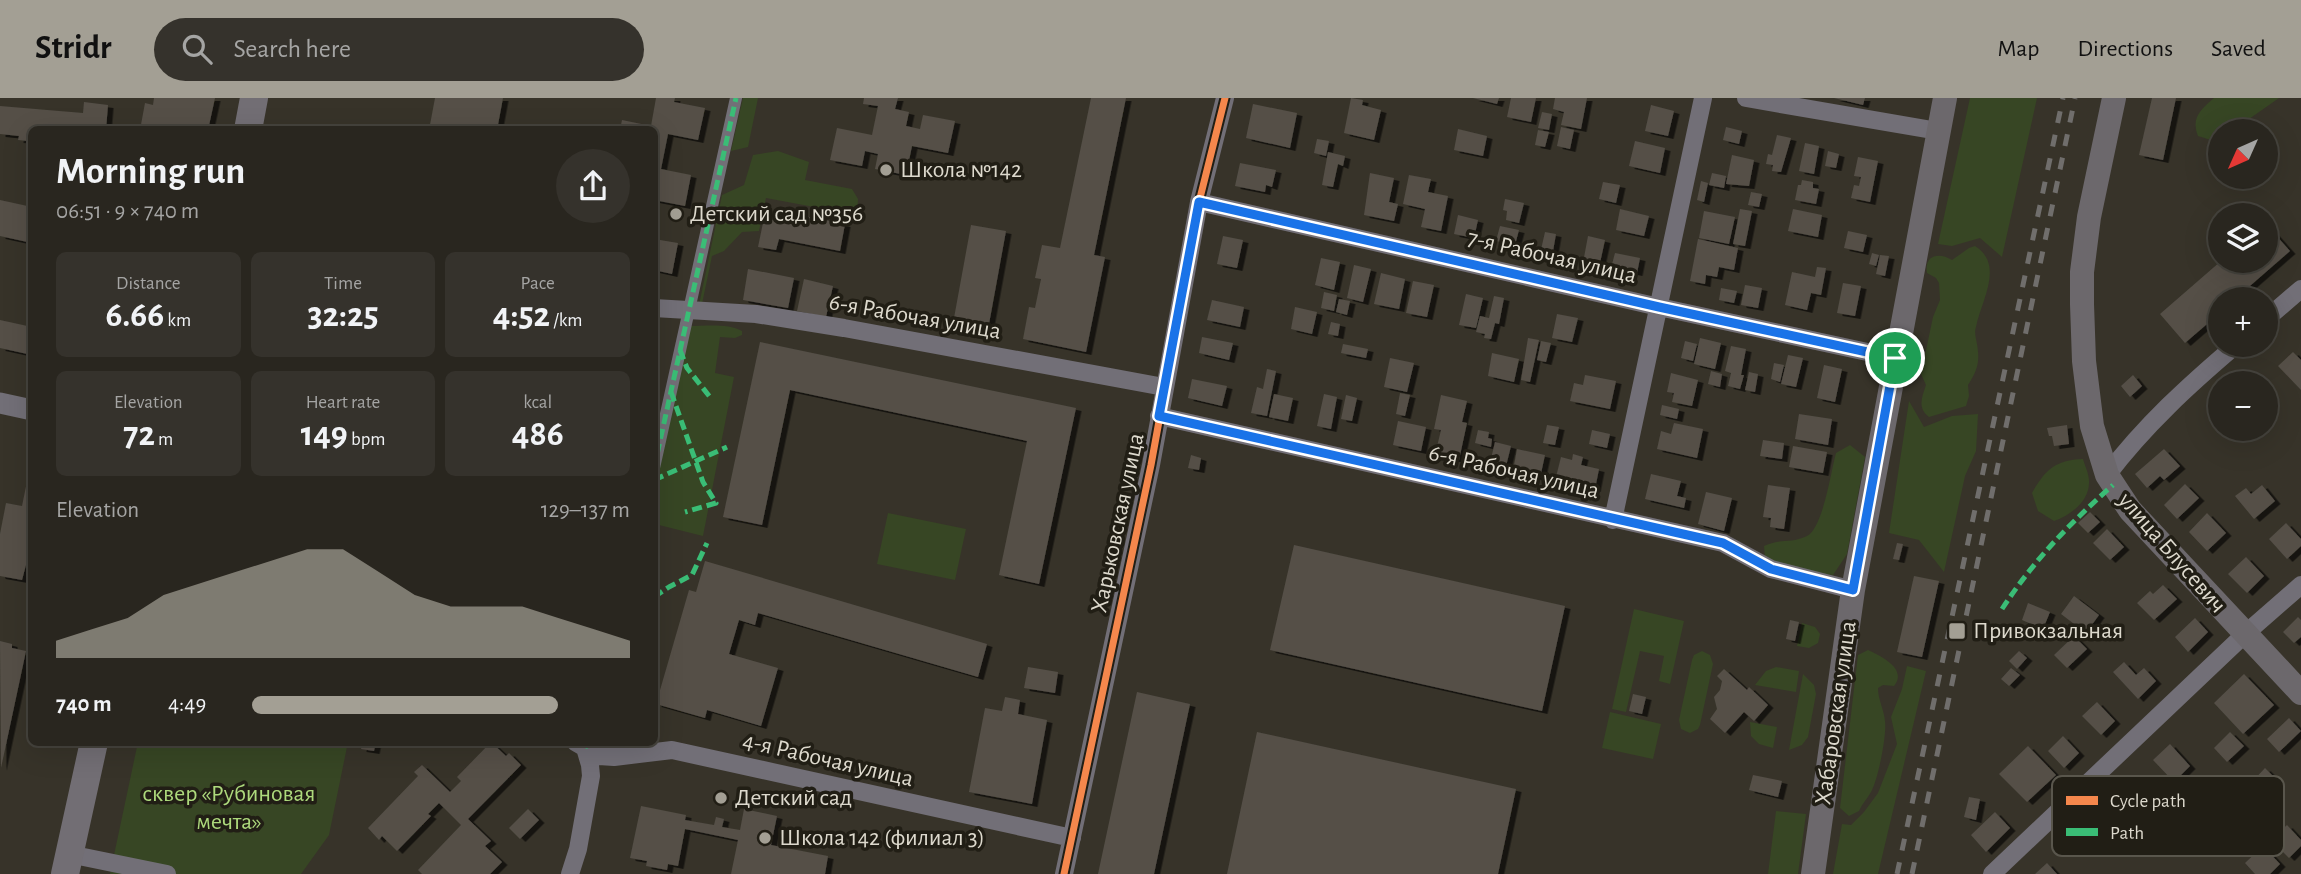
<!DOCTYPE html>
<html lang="en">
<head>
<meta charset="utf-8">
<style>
  :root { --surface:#29261f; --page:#35322c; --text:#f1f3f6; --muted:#a5a5a4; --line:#45433d; --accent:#a39f94 }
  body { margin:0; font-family:"Alegreya Sans",sans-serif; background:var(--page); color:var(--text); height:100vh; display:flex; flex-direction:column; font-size:26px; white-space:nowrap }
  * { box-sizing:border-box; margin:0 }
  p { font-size:23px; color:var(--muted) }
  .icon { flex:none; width:38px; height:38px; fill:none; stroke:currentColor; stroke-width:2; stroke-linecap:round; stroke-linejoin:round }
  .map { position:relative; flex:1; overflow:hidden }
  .drawer { position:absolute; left:28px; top:28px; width:630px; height:620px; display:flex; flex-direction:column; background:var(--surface); border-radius:10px; box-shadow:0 7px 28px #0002,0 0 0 2px var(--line) }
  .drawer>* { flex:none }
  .needle { width:46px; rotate:225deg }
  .controls { position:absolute; left:2208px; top:21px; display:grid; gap:14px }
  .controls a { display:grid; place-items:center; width:70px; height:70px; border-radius:50%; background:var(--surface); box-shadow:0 7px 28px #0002,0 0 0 2px var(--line); font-size:35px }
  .pin { position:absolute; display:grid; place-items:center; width:60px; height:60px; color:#fff; margin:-30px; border:4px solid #fff; border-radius:50%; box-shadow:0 2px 7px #0007 }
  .round { display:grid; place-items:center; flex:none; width:74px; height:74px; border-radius:37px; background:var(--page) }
  .head { display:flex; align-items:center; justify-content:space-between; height:119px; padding:0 28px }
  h1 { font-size:38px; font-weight:700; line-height:52px }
  .metrics { display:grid; grid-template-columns:repeat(3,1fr); gap:10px; height:119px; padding:7px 28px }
  .metrics div { display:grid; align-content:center; border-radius:10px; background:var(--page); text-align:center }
  .metrics b { font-size:35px; font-weight:700 }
  .metrics small { font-size:19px; font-weight:400 }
  .metrics p { font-size:19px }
  .chart { height:196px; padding:14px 28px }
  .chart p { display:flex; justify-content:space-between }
  .chart svg { width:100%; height:126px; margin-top:7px; fill:var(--accent); opacity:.7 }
  ul { padding:0 28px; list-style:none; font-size:23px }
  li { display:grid; grid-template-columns:112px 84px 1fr; align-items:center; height:52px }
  li i { height:18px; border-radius:9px; background:var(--accent) }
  header { display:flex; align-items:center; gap:42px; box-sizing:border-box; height:98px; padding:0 35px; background:var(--accent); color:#111 }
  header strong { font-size:33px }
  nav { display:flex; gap:38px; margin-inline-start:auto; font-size:24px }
  .search { width:490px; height:63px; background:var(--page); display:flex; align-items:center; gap:18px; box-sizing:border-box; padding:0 24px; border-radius:38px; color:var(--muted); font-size:26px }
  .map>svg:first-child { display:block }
</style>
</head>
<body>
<header>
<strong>Stridr</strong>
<div class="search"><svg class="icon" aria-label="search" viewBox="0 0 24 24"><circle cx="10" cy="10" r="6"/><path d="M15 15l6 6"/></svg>Search here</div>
<nav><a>Map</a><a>Directions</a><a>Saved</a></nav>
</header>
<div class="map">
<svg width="2301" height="776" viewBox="0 0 2301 776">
  <defs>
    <filter id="shadow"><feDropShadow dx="5.5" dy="3" stdDeviation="0" flood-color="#0009"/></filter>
  </defs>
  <rect width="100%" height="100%" fill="#373329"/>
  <path fill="#374624" d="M743,0H758L748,49L731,53Z
    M1970,0H2037L2002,159L1980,140L1952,148L1938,146Z
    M2214,0H2279L2232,33H2221V41L2217,44L2198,38C2191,20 2200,12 2214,0Z
    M778,53L809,64L805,82L852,91L858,101L857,117L766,100L759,133L742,134L724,153L712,158L702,206L699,207L722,97L744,87L753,57Z
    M1975,148C2005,167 1981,203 1976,229C1974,234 1976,240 1977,246C1980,263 1978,272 1968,287L1969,298L1966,308L1929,319C1917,310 1922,299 1926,287L1921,276L1933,219L1940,202L1939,185L1936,180L1927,175C1924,157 1939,154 1952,162L1969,150Z
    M689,228C705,228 728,225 742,233V237L735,240L720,239L715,275L734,279L703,438L655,426V385Z
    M1909,303L1924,329L1952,318L1978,316L1976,353L1965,378L1944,474L1919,442L1889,435Z
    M1850,347L1865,359L1847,456L1833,477L1778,470L1765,461L1764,448C1781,440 1790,446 1807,438C1823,430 1831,373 1836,355Z
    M2083,361C2085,368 2089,376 2089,383C2090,403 2071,417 2054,423L2038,413L2032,395C2045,372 2055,362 2083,361Z
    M888,415L966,431L955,482L877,466Z
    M1634,511L1684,523L1670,586L1659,583L1664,558L1640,553L1626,614L1612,611Z
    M1802,525L1815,529L1820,536L1818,545L1809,550L1797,548Z
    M1868,552C1881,558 1908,571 1894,588L1883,587L1878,590C1878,602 1884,611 1885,623C1887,637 1878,682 1871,694C1867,701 1862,706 1859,713L1849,718L1840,710L1858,557Z
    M1702,553L1710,557L1713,566L1700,627L1698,631L1690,635L1681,631L1679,622L1692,562L1694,557Z
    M1907,568L1926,573L1878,776H1833L1842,726L1851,727L1864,714L1878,695L1897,646L1891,619L1902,591Z
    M1776,569L1799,573L1796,594L1755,587L1766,573Z
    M1803,576L1814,587L1816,596L1808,639L1802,647L1789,652Z
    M1610,614L1661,626L1653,661L1602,650Z
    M1750,624L1777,629L1773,650L1759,646L1751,638Z
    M138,644H348L329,737L301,776H110Z
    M1776,713L1806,716L1798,776H1768Z"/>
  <path fill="#544f47" filter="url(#shadow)" d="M154,0H215L208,32H140L145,5L153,7Z
    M435,0H503L497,32H429Z
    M656,0H675L674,4L705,10L698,42L668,36L661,71L691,77L685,108L654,102V32H620L622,22L651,28Z
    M864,0H898L895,11L909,14L906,28L920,31L923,17L955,23L948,55L912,48L906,77L875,71L878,56L865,53L862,68L830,62L837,30L872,37L878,8L863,6Z
    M1091,0H1126L1094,157L1105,159L1086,254L1023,241L1029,209L1035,210L1041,181L1035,180L1042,147L1060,150Z
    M1351,0L1363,2L1362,7L1381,12L1374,42L1344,35Z
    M1473,0H1499L1497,6Z
    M1511,0H1536L1531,24L1507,19Z
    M1555,0H1587L1581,31L1561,27L1564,14L1553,11Z
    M1834,0H1865L1863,7Z
    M2152,0H2176L2163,62L2139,57Z
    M84,4L108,7L106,32H32V39H28V43L18,42L19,38L0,36V8L83,15Z
    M1253,6L1297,15L1290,50L1246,40Z
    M1651,7L1674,13L1668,38L1645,33Z
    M1542,14L1552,16L1549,32L1538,30Z
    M1561,29L1574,32L1570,51L1557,48Z
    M1726,29L1742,33L1739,46L1723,42Z
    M1458,31L1487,38L1483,58L1454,52Z
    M1538,32L1549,34L1545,49L1535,47Z
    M1777,37L1791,40L1781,74L1772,73L1773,67L1766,66L1768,56L1772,57Z
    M1317,41L1329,43L1326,58L1314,55Z
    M1635,43L1665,50L1660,75L1629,68Z
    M1805,45L1819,48L1814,76L1799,73Z
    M1828,53L1839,56L1836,70L1825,68Z
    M1328,54L1345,58L1343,68L1338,66L1333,89L1322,87Z
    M1732,57L1754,62L1749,88L1726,86Z
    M1858,59L1878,63L1870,104L1851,100L1854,87L1859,88L1861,79L1854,78Z
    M1240,65L1276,72L1272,89L1266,87L1265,94L1235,88Z
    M1370,75L1394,80L1389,104L1398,106L1394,123L1364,117Z
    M1712,75L1726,78L1724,90L1709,87Z
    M1409,77L1431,81L1428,94L1448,98L1441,133L1421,129L1425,111L1403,106Z
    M1802,82L1813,84V90L1819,91L1816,106L1795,102L1798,87H1801Z
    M1701,83L1708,85L1704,104L1697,102Z
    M1603,84L1620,87L1616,105L1599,101Z
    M1751,94L1762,96L1759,109L1748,107Z
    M1505,101L1524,105L1519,125L1506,122L1507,113L1503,112Z
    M0,102L32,109V145L0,138Z
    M1620,111L1649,118L1644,138L1616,132Z
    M1740,111L1752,113L1745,148L1733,146Z
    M1793,111L1822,117L1818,139L1788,133Z
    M1704,113L1735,119L1729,146L1699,140Z
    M784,114L845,126L840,153L779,141L776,152L758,149L764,120L782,124Z
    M1458,117L1478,122L1474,140L1454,136Z
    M2266,126L2290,153L2235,201H2221V214L2185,245L2160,216L2221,163H2266Z
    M971,127L1006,133L989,226L954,220Z
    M1500,128L1519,132L1515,147L1496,143Z
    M1848,133L1867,137L1863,154L1844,150Z
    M1545,134L1556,136L1552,159L1540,156Z
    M1223,138L1243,142L1237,170L1217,166Z
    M1588,138L1605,142L1598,174L1582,170Z
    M654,141L678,145L672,176L654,172Z
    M1698,141L1738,150L1734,172L1719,169L1717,179L1706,177L1705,186L1690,183Z
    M1615,155L1640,160L1637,175L1611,170Z
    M1872,155L1879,157L1876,168L1869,166Z
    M1880,157L1889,158L1885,178L1876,176Z
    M1321,160L1340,164L1334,192L1315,187Z
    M1354,167L1371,171L1363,204L1347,200Z
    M1817,169L1826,170L1821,197L1811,195L1807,212L1785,207L1792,174L1815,179Z
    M748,171L794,180L788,210L743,202Z
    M1381,175L1405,181L1399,211L1374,206Z
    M804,181L833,188L826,219L797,213Z
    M1413,183L1434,187L1427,219L1406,215Z
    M1843,185L1861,188L1855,218L1837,215Z
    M1745,187L1762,190L1758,210L1741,207Z
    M1721,190L1737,193L1734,205L1719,202Z
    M1324,194L1337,197L1334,213L1321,210Z
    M1466,196L1483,200L1476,230L1459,227Z
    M1494,198L1504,200L1499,226L1495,225L1491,241L1484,240L1485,236L1476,234L1480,218L1489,220Z
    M1339,201L1350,203L1347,217L1336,214Z
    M1212,202L1244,209L1240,229L1207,222Z
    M1295,209L1317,214L1312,236L1291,231Z
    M1557,216L1578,220L1572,244L1552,240Z
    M0,222L32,229V257L0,250Z
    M1331,224L1340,226L1338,238L1328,236Z
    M1202,239L1233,245L1229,262L1199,255Z
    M1528,240L1539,242L1530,284L1521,282Z
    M1700,240L1721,245L1715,271L1694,266Z
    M1541,243L1551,245L1546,264L1537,262Z
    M1685,243L1697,246L1693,263L1681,260Z
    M760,244L1076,310L1039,486L999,477L1027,343L911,318L790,292L762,427L723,419Z
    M1343,246L1368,251L1366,260L1341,255Z
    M1731,248L1746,251L1741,277H1744L1740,291L1728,288L1731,275L1725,273Z
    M2293,254L2301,262V292L2278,268Z
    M1492,255L1519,261L1514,284L1488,278Z
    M1788,257L1803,260L1796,289L1781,286Z
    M1390,260L1414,265L1407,294L1384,289Z
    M1774,265L1784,267L1780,284L1771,281Z
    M1824,267L1842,271L1835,304L1817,300Z
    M1267,271L1276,273L1267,318L1251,315L1257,289L1263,291Z
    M1711,273L1722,276L1720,289L1708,286Z
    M1749,274L1758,276L1755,294L1745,292Z
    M1671,275L1698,282L1692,308L1672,304L1674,295L1667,294Z
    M1585,277L1616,283L1610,311L1570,303L1574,285L1583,287Z
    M2133,277L2142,288L2130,299L2121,288Z
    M1192,281L1227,288L1222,308L1188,300Z
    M1400,295L1410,297L1405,318L1396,316Z
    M2221,295V320L2209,305Z
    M1274,296L1293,300L1288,323L1269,319Z
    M1324,296L1337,299L1331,331L1317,328Z
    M1346,297L1357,300L1352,323L1341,321Z
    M1441,297L1467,303L1462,324L1467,325L1459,362L1435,357L1441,332L1434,331Z
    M1662,307L1679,311L1677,321L1660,317Z
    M1799,316L1832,321L1828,347L1795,341Z
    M1398,323L1426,329L1421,353L1393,347Z
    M1674,325L1703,331L1697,360L1657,351L1661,333L1671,336Z
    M1547,327L1559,329L1555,347L1543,345Z
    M2067,327L2069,346L2054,348L2052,338H2049L2047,330Z
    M1478,332L1489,334L1488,340L1492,341L1491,349L1475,345Z
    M1592,332L1610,336L1607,350L1589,346Z
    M1763,342L1784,345L1782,361L1760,358Z
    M1495,344L1511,348L1505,372L1489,369Z
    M1793,348L1827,354L1823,375L1789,369Z
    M1517,351L1545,357L1540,380L1513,373Z
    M2164,351L2180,368L2164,382L2160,378L2147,390L2135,376Z
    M1573,356L1583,359L1581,367L1599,371L1595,391L1555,383L1561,359L1572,362Z
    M1191,357L1201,360L1199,372L1188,370Z
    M30,369L32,468L26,467L22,482L0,478V436L6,405L22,408Z
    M1651,376L1681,383L1677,398L1686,400L1684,410L1645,401Z
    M2185,386L2199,400L2177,421L2164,407Z
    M1768,387L1790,390L1784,431L1770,429L1771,420L1763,419Z
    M2262,387L2275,403L2254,421L2235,398L2246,390L2251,396Z
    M1706,394L1732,400L1724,433L1698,426Z
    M2090,414L2100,424L2088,435L2078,425Z
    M2207,415L2226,435L2207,453L2189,434Z
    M2286,425L2301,441V448L2287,461L2269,441Z
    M2107,431L2124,449L2110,462L2093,445Z
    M1897,445L1903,446L1899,462L1893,461Z
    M1294,447L1565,508L1542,613L1270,552Z
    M2246,459L2264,478L2247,495L2228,476Z
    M705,463L987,546L978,579L758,515L755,527L739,522L729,556L778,570L761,628L707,612L705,620L656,606L689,492L696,494Z
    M1914,478L1939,483L1922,559L1897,554Z
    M2163,487L2177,501L2154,522L2137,505L2150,493L2153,496Z
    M2074,498L2099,517L2086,535L2061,516Z
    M2028,505L2050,514L2043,531L2022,522Z
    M2298,519L2301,522V539L2294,545L2283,534Z
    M2195,520L2208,534L2188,554L2175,539Z
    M1790,522L1799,524L1795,543L1786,541Z
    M2074,538L2087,551L2067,570L2054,557Z
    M0,543L12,546V550L26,553L1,670Z
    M2019,553L2027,560L2017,571L2009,563Z
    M2124,564L2136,577L2144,570L2156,583L2138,601L2113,574Z
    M1028,569L1058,574L1055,595L1024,590Z
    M2011,570L2020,577L2009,588L2001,581Z
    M1724,571L1747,592L1749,589L1768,607L1754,623L1744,614L1725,635L1710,621L1717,611L1714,599L1720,592L1722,583L1717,578Z
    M2244,576L2274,607L2243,636L2214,605Z
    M1137,594L1190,606L1154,776H1098Z
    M1633,596L1646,599L1642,616L1629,613Z
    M1005,599L1020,602L1018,616L1047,622L1032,706L969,694L985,610L1002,613Z
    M2097,604L2115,623L2101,637L2082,618Z
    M2289,620L2301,633L2279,654L2267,641Z
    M1257,634L1516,691L1498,776H1227Z
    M2230,634L2244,648L2227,664L2214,650Z
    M2063,638L2079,655L2064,670L2048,653Z
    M363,644H376L374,653L361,651Z
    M491,644L506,658L509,655L521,667L468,721L491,743L485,748L502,764L490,776H422L418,772L461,727L439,705L428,716L431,718L397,753L382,738L379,742L368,730L418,678L414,674L422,667L450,694L461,683L457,679Z
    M2170,646L2190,668L2174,684L2153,662Z
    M2028,648L2056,677L2027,704L1999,676Z
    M2265,670L2276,681L2262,694L2252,684Z
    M1753,677L1782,683L1778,699L1749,692Z
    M1969,699L1980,701L1976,722L1964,719Z
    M641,708L686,717L685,722L714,727L716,719L724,721L722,729L740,732L744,711L777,718L771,747L828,758L825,776H731L738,742L685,731L678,768L668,766L667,772L646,768L647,763L630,760Z
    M528,711L539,722L520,741L509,730Z
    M1995,714L2010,730L1986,754L1971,737Z
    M2287,727L2301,742V748L2289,760L2271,742Z
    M2263,748L2280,766L2270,776H2255L2245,765Z
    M2047,765L2057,776H2035Z"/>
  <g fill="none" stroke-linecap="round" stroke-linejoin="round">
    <path stroke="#726f77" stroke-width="12" d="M654,370L736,0"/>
    <path stroke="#726f77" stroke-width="18" d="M1746,0L1938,33
      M1199,104L1659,209L1895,260
      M654,210L756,216L844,230L1164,289
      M2266,221L2301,191
      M1159,318L1723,445L1771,471L1853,492
      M2107,377C2145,327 2189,287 2236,247
      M1613,422L1703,0
      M575,644L599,658L614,659L672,652L1072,740
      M69,756L167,776
      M570,776L578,751L591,678L590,667L585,650
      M1064,776L1151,367L1199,104L1225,0
      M1992,776L2245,536L2301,487"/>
    <path stroke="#726f77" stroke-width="21" d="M0,305L32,312"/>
    <path stroke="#6c686c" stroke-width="24" d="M2114,0L2089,119L2082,174V206L2084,263L2092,328L2107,377L2130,412L2301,595
      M1813,776L1853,492L1945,0"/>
    <path stroke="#726e74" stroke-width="28" d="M248,32L254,0
      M65,776L94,644"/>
    <path stroke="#706e6c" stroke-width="5" stroke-dasharray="12 12" stroke-linecap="butt" d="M1897,776L2063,0
      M1912,776L2075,0"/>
    <path stroke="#3abd76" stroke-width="5" stroke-dasharray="10 5" stroke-linecap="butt" d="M680,252L687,270L710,299
      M671,294L703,384L716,405L685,414
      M654,370L736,0
      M654,382L727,349
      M654,499L669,489L692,477L707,445
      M2002,511C2034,462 2069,426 2113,387
      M585,650L588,644"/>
    <defs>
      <path id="cycleway" d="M1199,104L1659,209L1895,260
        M1159,318L1723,445L1771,471L1853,492
        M1064,776L1151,367L1199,104L1225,0"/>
    </defs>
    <use href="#cycleway" stroke="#211e15" stroke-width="11"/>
    <use href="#cycleway" stroke="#f5874c" stroke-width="7"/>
  </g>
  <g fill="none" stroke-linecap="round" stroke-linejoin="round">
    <defs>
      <path id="route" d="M1199,104L1659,209L1895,260L1853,492L1771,471L1723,445L1159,318Z"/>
    </defs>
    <use href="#route" stroke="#fff" stroke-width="14"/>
    <use href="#route" stroke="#1a73e8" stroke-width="9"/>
  </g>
  <g fill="#a39f94" stroke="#211e15" stroke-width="2.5">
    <circle cx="886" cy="72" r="7"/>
    <circle cx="676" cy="116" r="7"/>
    <rect x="1948" y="524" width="18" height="18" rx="3.5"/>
    <circle cx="721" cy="700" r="7"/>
    <circle cx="765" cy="740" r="7"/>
  </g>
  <g text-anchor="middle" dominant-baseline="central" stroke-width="7" stroke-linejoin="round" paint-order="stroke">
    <g font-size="24" fill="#ddd9cd" stroke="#211e15" text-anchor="start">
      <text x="900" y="72">Школа №142</text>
      <text x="690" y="116">Детский сад №356</text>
      <text x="1973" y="533">Привокзальная</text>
      <text x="735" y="700">Детский сад</text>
      <text x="779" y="740">Школа 142 (филиал 3)</text>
    </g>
    <g font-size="24" fill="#ddd9cd" stroke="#211e15">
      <text transform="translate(1552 159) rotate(13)">7-я Рабочая улица</text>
      <text transform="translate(915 219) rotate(10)">6-я Рабочая улица</text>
      <text transform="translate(1514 374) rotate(13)">6-я Рабочая улица</text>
      <text transform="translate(1118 425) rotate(-78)">Харьковская улица</text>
      <text transform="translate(2172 455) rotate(49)">улица Блусевич</text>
      <text transform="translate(1836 615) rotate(-82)">Хабаровская улица</text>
      <text transform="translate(828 662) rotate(13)">4-я Рабочая улица</text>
    </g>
    <g font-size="24" fill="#add97c" stroke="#211e15">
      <text x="229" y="696">сквер «Рубиновая<tspan x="229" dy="28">мечта»</tspan></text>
    </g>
  </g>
  <rect x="2052" y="678" width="232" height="80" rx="10" fill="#211e15" stroke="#59564c" stroke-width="2"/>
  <rect x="2066" y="698" width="32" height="9" fill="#f5874c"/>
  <rect x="2066" y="730" width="32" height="8" fill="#3abd76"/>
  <g font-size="19" fill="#ddd9cd">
    <text x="2110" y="709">Cycle path</text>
    <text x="2110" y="741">Path</text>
  </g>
</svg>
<div class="controls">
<a><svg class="needle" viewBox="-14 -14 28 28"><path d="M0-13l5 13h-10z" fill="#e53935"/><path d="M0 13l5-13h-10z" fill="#a5a5a4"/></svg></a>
<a><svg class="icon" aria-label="layers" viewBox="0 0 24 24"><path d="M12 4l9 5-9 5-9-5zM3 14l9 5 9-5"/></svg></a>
<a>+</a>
<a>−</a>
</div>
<div class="pin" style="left:1895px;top:260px;background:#1e9e55"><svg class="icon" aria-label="arrive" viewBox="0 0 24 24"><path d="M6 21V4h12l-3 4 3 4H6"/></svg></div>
<section class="drawer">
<div class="head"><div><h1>Morning run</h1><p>06:51 · 9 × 740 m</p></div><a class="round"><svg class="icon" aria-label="share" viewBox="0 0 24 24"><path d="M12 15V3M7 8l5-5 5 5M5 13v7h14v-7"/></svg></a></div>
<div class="metrics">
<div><p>Distance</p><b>6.66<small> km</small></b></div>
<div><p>Time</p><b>32:25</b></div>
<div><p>Pace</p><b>4:52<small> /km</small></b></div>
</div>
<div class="metrics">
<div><p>Elevation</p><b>72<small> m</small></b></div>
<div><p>Heart rate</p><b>149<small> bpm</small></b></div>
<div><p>kcal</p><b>486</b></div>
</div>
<div class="chart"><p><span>Elevation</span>129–137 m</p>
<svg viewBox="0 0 160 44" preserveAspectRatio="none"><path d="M0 44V38L10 34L20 30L30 22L40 18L50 14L60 10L70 6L80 6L90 14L100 22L110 26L120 26L130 26L140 30L150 34L160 38V44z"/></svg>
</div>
<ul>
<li><b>740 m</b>4:49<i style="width:81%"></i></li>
</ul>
</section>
</div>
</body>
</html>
